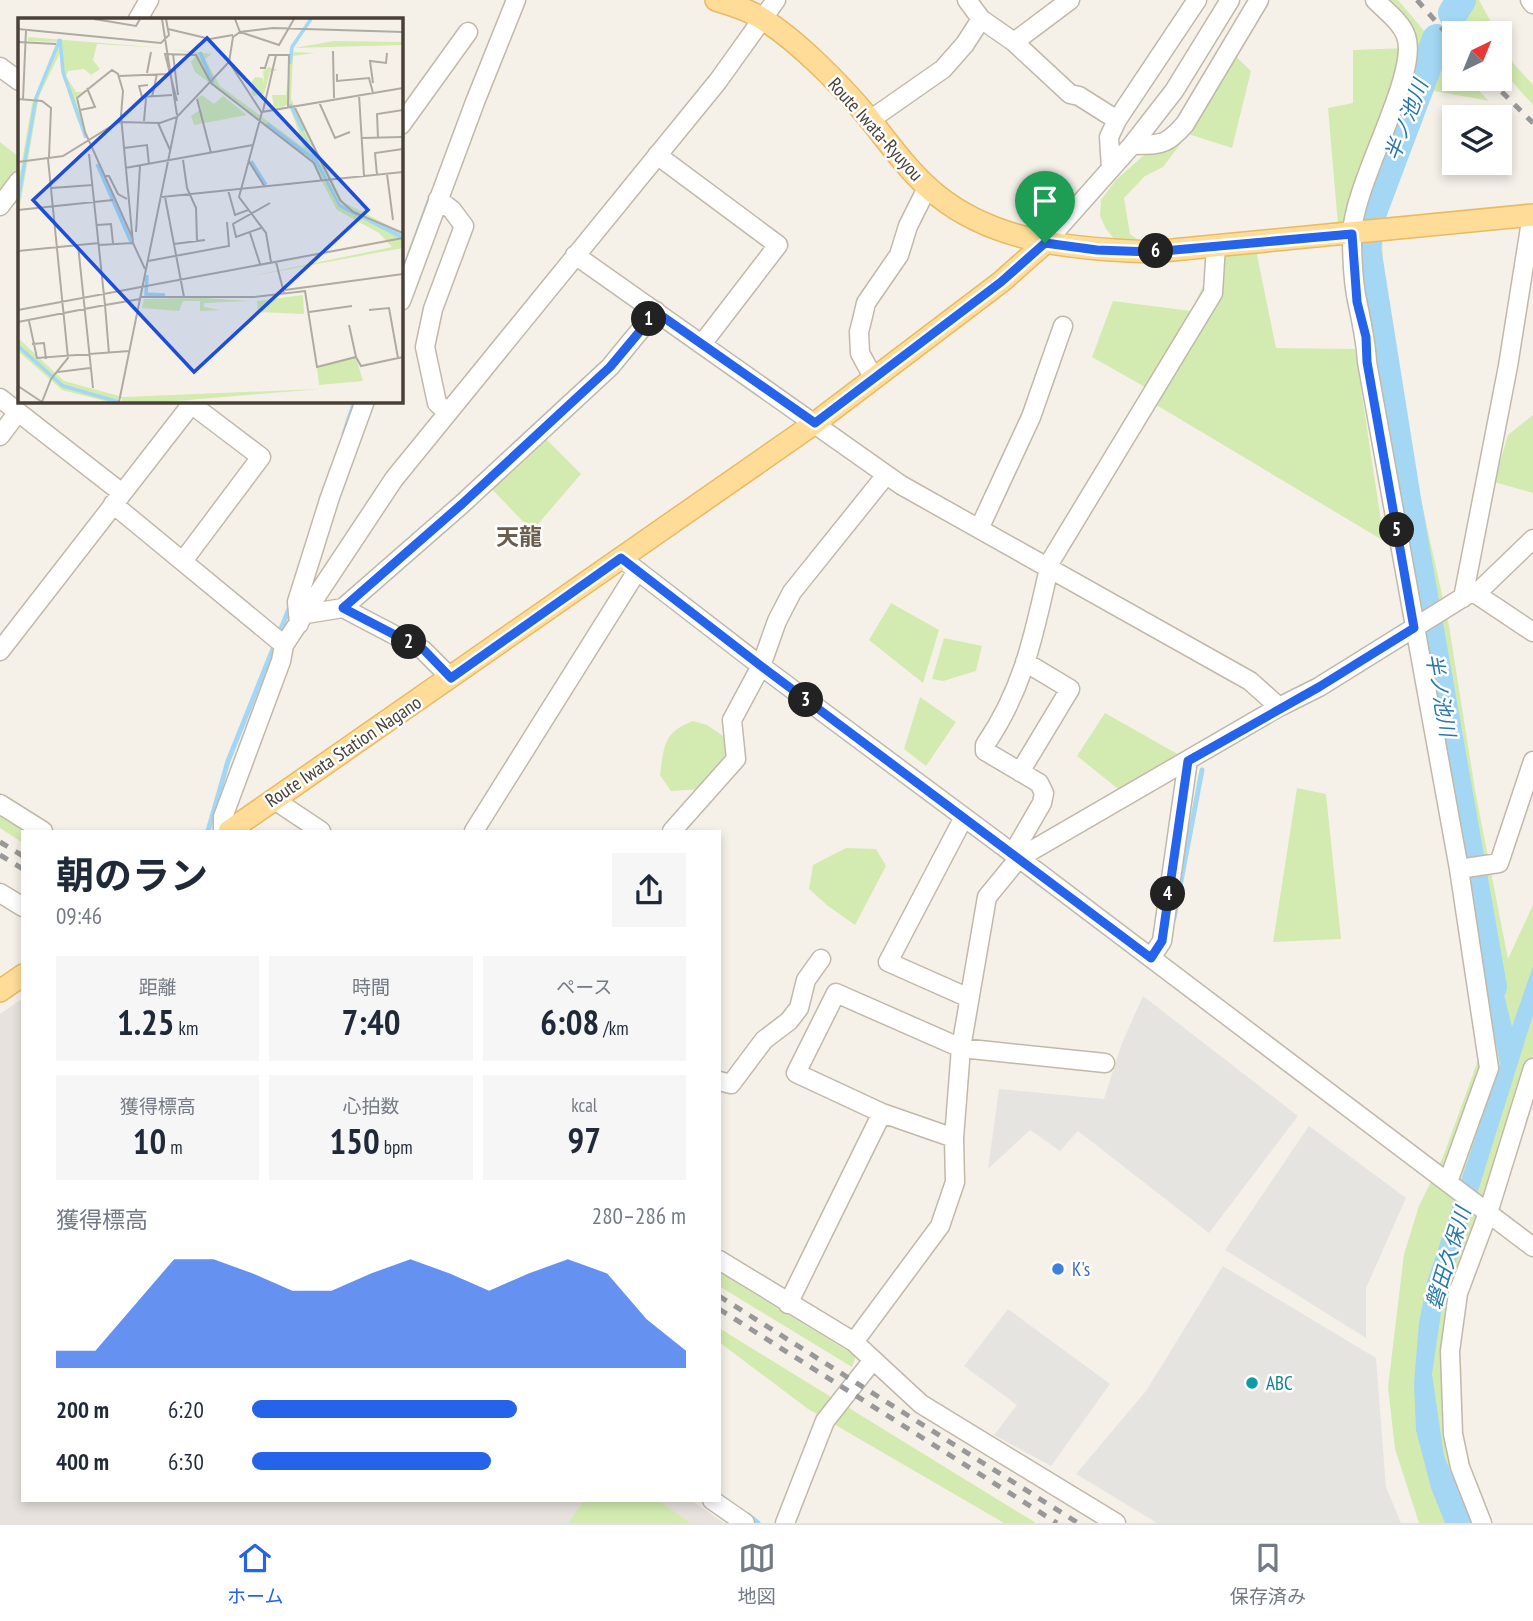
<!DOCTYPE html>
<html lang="ja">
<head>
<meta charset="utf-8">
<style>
  :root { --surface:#fff; --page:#f6f6f7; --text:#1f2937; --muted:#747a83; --line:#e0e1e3; --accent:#2563eb }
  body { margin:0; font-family:"PT Sans Narrow","Noto Sans JP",sans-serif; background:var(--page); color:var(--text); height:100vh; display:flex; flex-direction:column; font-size:26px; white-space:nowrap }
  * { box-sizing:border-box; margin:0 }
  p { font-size:23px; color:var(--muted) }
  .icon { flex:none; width:38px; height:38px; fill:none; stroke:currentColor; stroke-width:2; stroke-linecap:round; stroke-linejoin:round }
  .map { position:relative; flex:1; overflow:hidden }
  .details { position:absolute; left:21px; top:830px; width:700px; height:672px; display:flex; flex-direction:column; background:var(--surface); border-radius:0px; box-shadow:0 4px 10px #0003 }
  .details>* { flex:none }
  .needle { width:46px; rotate:43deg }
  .fabs { position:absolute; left:1442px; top:21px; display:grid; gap:14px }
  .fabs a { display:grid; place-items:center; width:70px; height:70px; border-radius:0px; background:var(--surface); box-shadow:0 4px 10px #0003; font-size:35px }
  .pin { position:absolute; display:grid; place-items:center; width:60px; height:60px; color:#fff; margin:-72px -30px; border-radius:50% 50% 50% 0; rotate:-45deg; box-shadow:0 0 7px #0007 }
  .pin .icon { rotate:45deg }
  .km { position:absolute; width:35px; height:35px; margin:-18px; border-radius:50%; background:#222; color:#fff; font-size:19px; line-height:35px; text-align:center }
  .round { display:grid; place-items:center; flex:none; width:74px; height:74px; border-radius:0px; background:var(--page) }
  .head { display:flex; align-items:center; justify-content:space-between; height:119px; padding:0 35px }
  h1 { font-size:38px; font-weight:700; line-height:52px }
  .metrics { display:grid; grid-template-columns:repeat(3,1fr); gap:10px; height:119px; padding:7px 35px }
  .metrics div { display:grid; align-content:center; border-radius:0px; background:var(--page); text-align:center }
  .metrics b { font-size:35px; font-weight:700 }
  .metrics small { font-size:19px; font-weight:400 }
  .metrics p { font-size:19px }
  .chart { height:196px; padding:14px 35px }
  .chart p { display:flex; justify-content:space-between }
  .chart svg { width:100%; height:126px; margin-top:7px; fill:var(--accent); opacity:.7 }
  ul { padding:0 35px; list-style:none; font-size:23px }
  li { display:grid; grid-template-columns:112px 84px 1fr; align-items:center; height:52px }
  li i { height:18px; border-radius:9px; background:var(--accent) }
  .dock { display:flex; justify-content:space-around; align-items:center; height:98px; border-top:2px solid var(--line); background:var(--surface); font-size:19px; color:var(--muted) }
  .dock a { display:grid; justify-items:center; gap:4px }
  .dock .on { color:var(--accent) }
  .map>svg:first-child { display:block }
</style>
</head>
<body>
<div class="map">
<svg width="1533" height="1523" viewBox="0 0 1533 1523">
  <rect width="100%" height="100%" fill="#f5f1e9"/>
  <path fill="#e7e2dd" d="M23,998V1500H691L724,1523H0V1014Z"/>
  <path fill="#d3ebb0" d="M1382,0H1398L1454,66V79H1467L1489,101L1434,91L1382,212L1383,286L1408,441L1449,626L1475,790L1508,959L1533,905V1055L1515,1099L1472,1235L1450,1376L1455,1443L1483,1523H1419L1395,1449L1388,1387L1404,1254L1419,1206L1443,1157L1485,1041L1367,362L1359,204L1354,223L1338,225L1328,108L1353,103V50L1408,48L1413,36Z
    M1475,0H1479L1497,33H1468L1460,25Z
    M1500,38L1514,64L1533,85V105L1500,68Z
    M1228,49L1251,71L1232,148L1188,134L1163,167L1145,176L1124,198L1130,234L1140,241L1172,240L1167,250L1116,241L1106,229L1100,216L1101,200L1116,180L1144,155L1168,146Z
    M0,142L19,157V177L0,199Z
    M1223,244L1256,250L1276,348L1355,349L1384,541L1148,400L1152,391L1092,357L1113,301L1191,311Z
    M1533,415V493L1494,482L1508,435Z
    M539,432L581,474L532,531L485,482Z
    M891,603L939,630L923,683L869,640Z
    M944,638L982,646L976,671L943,681L932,679Z
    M920,697L956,722L926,766L904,749Z
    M1105,713L1188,760L1127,796L1077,756Z
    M693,721L707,725L735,744L733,762L702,789L671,791L660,775C664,747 663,732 693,721Z
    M1297,788L1326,794L1341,939L1273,942Z
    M0,810L33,831H23V843L0,828Z
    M846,848L876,849L886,866L855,925L828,906L809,889L813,865Z
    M720,1273L856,1356L852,1367L719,1286Z
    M719,1328L1036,1523H1004L808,1409L719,1342Z
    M585,1500H657L690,1523H568Z"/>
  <path fill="#e6e4e0" d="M1143,996L1298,1116L1209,1233L1078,1131L1060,1151L1030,1130L988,1169L999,1089L1104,1099L1122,1043Z
    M1309,1126L1406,1198L1366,1288V1338L1225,1250Z
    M1223,1266L1376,1358L1386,1487L1401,1523H1157L1076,1474L1146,1391Z
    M1008,1309L1110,1384L1051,1466L994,1435L1017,1405L964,1366Z"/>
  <path fill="#a3d7f4" d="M1477,884L1512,1027L1533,966V1015L1442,1306L1432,1374L1444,1456L1472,1523H1445L1431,1488L1416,1430L1414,1383L1419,1323L1427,1282L1500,1064L1491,1019Z"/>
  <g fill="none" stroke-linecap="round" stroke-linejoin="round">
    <path stroke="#a3d7f4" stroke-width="5" d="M405,267L429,201
      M344,434L355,401
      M208,831L228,761L291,604
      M1174,918L1202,770
      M748,1515L758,1523"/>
    <path stroke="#a3d7f4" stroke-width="30" d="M1453,13L1461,0
      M1437,39L1371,215L1366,248L1406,499L1492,987"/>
    <defs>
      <path id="minor" d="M967,0L981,19L1014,42L1070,94L1079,96L1117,120
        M1375,0C1386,11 1401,22 1406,36C1420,74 1353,183 1352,235C1352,257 1353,284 1358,305C1362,324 1366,342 1367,362L1459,869L1489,1068L1448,1182
        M1530,0L1533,4
        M138,19L149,0
        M1014,42L1070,0
        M0,67L19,81
        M870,120L943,69L965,44L981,19
        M401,125L468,32
        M1132,145C1160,144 1165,147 1185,124L1259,0
        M657,155L778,245L702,344
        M1111,169L1109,137L1117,120L1197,0
        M438,199L452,210L464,226L433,309L425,347L437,403L447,412
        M0,206L19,181
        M1045,243L1132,145L1174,91L1230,0
        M575,255L901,485L1250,681L1279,707
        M401,301L475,102L516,0
        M874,379L860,353L859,332L863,316L866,303L899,255L908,226L928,186
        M0,398L122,493
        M0,436L18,412
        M113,504L284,645
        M979,529L1031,417L1063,326
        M621,558L761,666L1019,858L1533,1247
        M183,561L261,457L191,404
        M1047,567L1213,293L1216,245
        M1476,594L1533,539
        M1463,598L1508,366L1532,215
        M343,608L462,504L610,367L656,311
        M306,614L343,608L423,650L451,678
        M299,624L297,602L330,497L365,401
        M0,651L194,401
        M1020,772L1070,689L1025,662
        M273,799L321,831
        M0,804L43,831
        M964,817L888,962L969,998
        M223,831V817L281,661L284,645L394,479L718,81L776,0
        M474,831L637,571
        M672,831L736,759L732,720L761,666L777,621L792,592L886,475
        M1013,853L1042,803L1044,793L1039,783L985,751V745C1024,688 1034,634 1049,568
        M1459,869L1499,863L1533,761
        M0,893L23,907
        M1151,958L1162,941L1188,760
        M719,1081L731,1084L764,1040L789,1021L799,1008L806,980L821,959
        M954,1138L882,1113L796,1073L836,993L961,1048L1105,1063
        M719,1260L854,1342L921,1404L1116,1523
        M788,1304L882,1113
        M854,1342L940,1226L955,1182L954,1138L961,1048L987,897L1019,858L1279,707L1319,687L1470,593L1476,594L1533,632
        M712,1500L745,1523
        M785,1523L825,1421L873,1360
        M1482,1523L1460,1467L1453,1434L1450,1351L1458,1293L1488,1213L1533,1068"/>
      <path id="major" d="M716,0C732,5 747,9 761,18C797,40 839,83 867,116C889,143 910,174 938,196C998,244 1078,249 1152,252L1533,215
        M229,831L815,423L1001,282L1045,243
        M0,991L23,975"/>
    </defs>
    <use href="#minor" stroke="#c1b8aa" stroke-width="21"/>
    <use href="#major" stroke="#e9ba62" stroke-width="24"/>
    <use href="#minor" stroke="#fff" stroke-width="18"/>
    <use href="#major" stroke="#ffdc97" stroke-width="21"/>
    <path stroke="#989898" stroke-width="5" stroke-dasharray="9 9" stroke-linecap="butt" d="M1417,0L1454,42
      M1489,79L1533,123
      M0,842L23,856
      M0,855L23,869
      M719,1296L1078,1523
      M719,1309L1057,1523"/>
  </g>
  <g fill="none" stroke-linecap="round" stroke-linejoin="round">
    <defs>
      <path id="route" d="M1352,234L1357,302L1366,337L1367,362L1414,628L1319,687L1188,761L1162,941L1151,958L761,666L621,558L451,678L424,650L343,608L462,504L610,367L656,312L815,423L1001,282L1045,243L1097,250L1152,252Z"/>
    </defs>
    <use href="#route" stroke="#fff" stroke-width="14"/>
    <use href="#route" stroke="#2563eb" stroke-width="9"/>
  </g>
  <circle fill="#3f7fe0" stroke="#fff" stroke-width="2.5" cx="1058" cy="1269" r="7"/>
  <circle fill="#0f9aa8" stroke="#fff" stroke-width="2.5" cx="1252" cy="1383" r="7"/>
  <g text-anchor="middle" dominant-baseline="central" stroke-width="5" stroke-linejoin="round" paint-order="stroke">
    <g font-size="19" fill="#494137" stroke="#fff">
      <text transform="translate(876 129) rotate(48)">Route Iwata-Ryuyou</text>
      <text transform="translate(343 751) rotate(-34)">Route Iwata Station Nagano</text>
    </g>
    <g font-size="19" fill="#366cbe" stroke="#fff" text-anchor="start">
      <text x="1072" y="1269">K's</text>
    </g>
    <g font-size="19" fill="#0d838f" stroke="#fff" text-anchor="start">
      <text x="1266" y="1383">ABC</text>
    </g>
    <g font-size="21" font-style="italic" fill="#2878a9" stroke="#fff">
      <text transform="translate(1406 120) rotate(-69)">半ノ池川</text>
      <text transform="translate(1441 695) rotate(80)">半ノ池川</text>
      <text transform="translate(1448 1258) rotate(-73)">磐田久保川</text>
    </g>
    <g font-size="23" font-weight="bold" fill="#6c5e4d" stroke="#fff">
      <text x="519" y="536">天龍</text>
    </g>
  </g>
  <g transform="translate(18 18)">
    <rect width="385" height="385" fill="#f5f1e9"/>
    <path d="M10,19L145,30L79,26L75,42L82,51L73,57L66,51L50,53L48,58L58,74H64L57,80L65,102L60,104L44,57L42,35L21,78L0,199V166L14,86L40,24L10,23ZM316,23L385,24V27L276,30ZM153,31L194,36L187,41L202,68L286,130L270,84L268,88L256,90L254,77H268L273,34L297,35L275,38L273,81L325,184L385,215V230L234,258L374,229L361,215L319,192L293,143L177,54L173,44L179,36ZM251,49L260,52L252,54L246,76L235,78L232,67L237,59L245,60V65L246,61L245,53ZM184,77L196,86L205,78L229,97L176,107L173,98L183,91L179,80ZM285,277L286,296L240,294L239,283ZM186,280L232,283L186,285V289L202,292L182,293V283H165L161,293L124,290L126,281ZM0,320L46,363L105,379L302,371L147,384H104V380L91,384L44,372L0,333ZM338,339L345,363L301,367L299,349Z" fill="#d3ebb0"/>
    <path d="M283,110L322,186L385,217V222L321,189L297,144L276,126L294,137Z" fill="#a3d7f4"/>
    <path fill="none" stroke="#a3d7f4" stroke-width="3.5" d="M42,21L45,54L68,120M182,34L195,65M272,46L274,29L293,1M272,86L285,113M249,106L287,135M233,143L248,167M79,146L113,224M0,183L18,80L42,21M129,257L128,276L147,277M0,328L45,368L101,384"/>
    <path fill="none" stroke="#b0aba2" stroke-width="2" d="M76,1L118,8L122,1M144,1L159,97M217,1L222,14L261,27L276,1M0,11L143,25L151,17L148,1M150,11L192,21L215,17M0,24L38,26M315,33L316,80M155,36L160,77M211,44L244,95M242,50H247L251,37H271L270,89M129,55L133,34M319,56V63L351,60L355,75M101,58L151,56M355,65L352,43L368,45L369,35M130,67L121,68L124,79L154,77M341,77L346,158M134,79L139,56M0,81L24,83L33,90L31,139M5,81L8,12M179,81L193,135M159,83L147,36L178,37L193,65L296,145L304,163M301,84L317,120L332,114M276,88L322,182L335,194L385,215M62,92L77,89L69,70M245,93L258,37M126,103L128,80M140,105L152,132M344,120L385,119M360,120L359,96L385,92M106,130L129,127L131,147M71,136L87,287L122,281M165,142L169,170L178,190L179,223M230,142L247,169M0,144L45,138L100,104L142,105L159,99L211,44L215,19L222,14L255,10L385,14M107,150L235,127M369,156L375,202M359,157L357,135L385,131M86,158H91L100,176L109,181M33,170L75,167M210,172L217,197L230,192M144,179L385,154M147,179L166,279M0,192L95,182M79,207L93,206L95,225M243,210L218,219L215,206L252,185M118,214L122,148M232,215L242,246M115,221L67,114L59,80L94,52L100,56L105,73L103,98L115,225L127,251M156,226L187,222M60,227L75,370M81,227L115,225M0,233L81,225M130,243L211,228L209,204M253,244L248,215L221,179L244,94L385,70M258,244L266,275M267,272L385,256M123,279H236L287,273L299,349L338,339L343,348L385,339M0,292L385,220M351,292L371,290L380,340M291,294L334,288M11,303L19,340L111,333M0,304L87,287L91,336M331,307L338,339M14,326L26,325L28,341M40,354L72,350M0,368L24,384M24,384L33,361L50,340L30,141M101,384L159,99"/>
    <path fill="#1d4ed8" fill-opacity="0.15" stroke="#1d4ed8" stroke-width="3.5" d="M189,20L350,192L176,354L15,182Z"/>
    <rect width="385" height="385" fill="none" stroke="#494137" stroke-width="3.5"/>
  </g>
</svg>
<div class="fabs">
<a><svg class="needle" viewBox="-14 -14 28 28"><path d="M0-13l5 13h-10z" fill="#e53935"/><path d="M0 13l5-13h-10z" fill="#747a83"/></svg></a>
<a><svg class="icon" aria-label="layers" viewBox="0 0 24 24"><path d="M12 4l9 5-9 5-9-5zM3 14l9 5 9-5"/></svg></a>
</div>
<div class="pin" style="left:1045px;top:243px;background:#1e9e55"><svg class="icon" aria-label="arrive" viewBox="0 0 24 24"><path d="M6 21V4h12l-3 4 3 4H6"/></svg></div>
<b class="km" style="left:649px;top:319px">1</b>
<b class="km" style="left:409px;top:642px">2</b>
<b class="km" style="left:806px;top:700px">3</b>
<b class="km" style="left:1168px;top:894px">4</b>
<b class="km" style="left:1397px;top:530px">5</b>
<b class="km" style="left:1156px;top:251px">6</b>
<section class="details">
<div class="head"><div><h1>朝のラン</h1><p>09:46</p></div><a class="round"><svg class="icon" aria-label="share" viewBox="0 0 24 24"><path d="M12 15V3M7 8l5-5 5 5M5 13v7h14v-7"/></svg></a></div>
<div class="metrics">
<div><p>距離</p><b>1.25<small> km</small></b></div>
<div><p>時間</p><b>7:40</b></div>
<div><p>ペース</p><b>6:08<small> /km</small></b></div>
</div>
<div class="metrics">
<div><p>獲得標高</p><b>10<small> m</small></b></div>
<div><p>心拍数</p><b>150<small> bpm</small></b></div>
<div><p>kcal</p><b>97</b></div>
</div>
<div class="chart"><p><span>獲得標高</span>280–286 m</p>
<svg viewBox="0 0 160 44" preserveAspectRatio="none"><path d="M0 44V38L10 38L20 22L30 6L40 6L50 11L60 17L70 17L80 11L90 6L100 11L110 17L120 11L130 6L140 11L150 27L160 38V44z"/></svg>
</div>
<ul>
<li><b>200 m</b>6:20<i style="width:61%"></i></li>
<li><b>400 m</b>6:30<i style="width:55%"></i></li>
</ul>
</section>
</div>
<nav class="dock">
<a class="on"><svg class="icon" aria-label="home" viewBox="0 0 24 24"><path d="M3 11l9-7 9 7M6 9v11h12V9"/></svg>ホーム</a>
<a><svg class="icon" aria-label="map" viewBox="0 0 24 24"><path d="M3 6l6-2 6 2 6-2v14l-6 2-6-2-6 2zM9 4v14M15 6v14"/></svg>地図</a>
<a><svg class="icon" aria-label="saved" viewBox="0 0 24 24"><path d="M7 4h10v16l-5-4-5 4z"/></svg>保存済み</a>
</nav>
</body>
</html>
